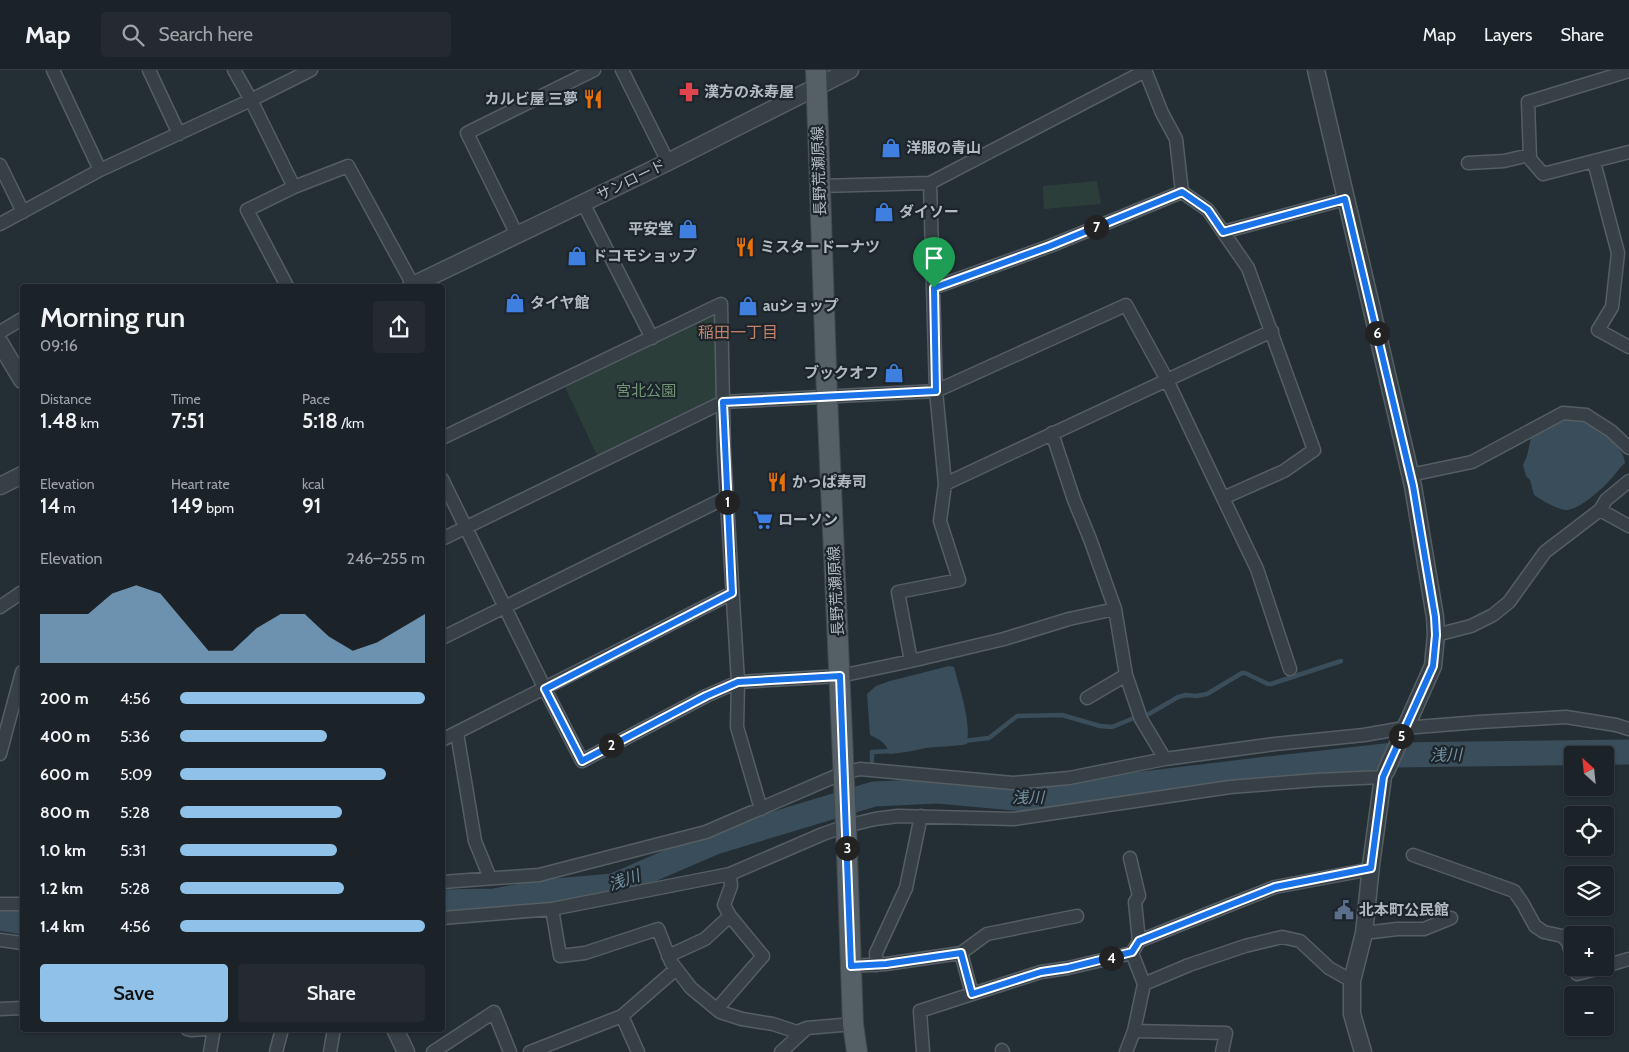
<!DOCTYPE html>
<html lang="en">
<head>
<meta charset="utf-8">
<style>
  :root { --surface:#1b2228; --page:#242a30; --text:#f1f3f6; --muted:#a0a4a8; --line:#393f45; --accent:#90c2e9 }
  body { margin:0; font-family:Cabin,"Noto Sans JP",sans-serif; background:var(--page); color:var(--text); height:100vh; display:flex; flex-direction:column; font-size:19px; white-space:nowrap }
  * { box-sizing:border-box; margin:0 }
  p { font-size:16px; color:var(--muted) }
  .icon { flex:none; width:28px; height:28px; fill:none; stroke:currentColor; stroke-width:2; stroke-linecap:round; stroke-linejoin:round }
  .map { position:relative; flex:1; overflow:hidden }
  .panel { position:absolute; left:20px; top:214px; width:425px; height:748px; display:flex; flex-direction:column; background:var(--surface); border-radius:5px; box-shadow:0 1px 4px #0004,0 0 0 1px var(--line) }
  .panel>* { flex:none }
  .needle { width:32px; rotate:333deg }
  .tools { position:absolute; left:1564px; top:676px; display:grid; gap:10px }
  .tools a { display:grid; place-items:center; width:50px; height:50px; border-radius:5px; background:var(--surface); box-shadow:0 1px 4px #0004,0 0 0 1px var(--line); font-size:25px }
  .pin { position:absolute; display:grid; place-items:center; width:42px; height:42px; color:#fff; margin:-51px -21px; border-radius:50% 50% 50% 0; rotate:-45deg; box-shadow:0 0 5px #0007 }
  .pin .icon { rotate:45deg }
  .km { position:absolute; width:25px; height:25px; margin:-12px; border-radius:50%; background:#222; color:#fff; font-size:14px; line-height:25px; text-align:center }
  .round { display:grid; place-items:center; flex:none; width:52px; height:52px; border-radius:5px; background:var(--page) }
  .overview { display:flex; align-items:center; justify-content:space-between; height:85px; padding:0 20px }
  h1 { font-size:28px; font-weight:600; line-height:38px }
  .figures { display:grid; grid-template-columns:repeat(3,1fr); gap:8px; height:85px; padding:5px 20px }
  .figures div { display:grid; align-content:center }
  .figures b { font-size:21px; font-weight:600 }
  .figures small { font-size:14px; font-weight:400 }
  .figures p { font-size:14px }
  .chart { height:140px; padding:10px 20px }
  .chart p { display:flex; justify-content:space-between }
  .chart svg { width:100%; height:90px; margin-top:5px; fill:var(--accent); opacity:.7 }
  .action { display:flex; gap:10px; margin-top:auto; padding:10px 20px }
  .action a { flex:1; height:58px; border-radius:5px; background:var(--accent); color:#111; font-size:20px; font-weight:600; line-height:58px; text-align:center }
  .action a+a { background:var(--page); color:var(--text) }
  ul { padding:0 20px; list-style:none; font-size:16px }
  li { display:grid; grid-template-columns:80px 60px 1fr; align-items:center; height:38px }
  li i { height:12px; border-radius:6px; background:var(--accent) }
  header { display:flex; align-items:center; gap:30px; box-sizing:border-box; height:70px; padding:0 25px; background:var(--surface); border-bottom:1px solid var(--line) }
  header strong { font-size:24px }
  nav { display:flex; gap:28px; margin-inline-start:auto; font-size:18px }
  .search { width:350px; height:45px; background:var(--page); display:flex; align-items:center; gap:12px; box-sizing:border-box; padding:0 18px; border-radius:5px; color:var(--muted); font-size:19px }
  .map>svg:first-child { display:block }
</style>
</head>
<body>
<header>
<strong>Map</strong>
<div class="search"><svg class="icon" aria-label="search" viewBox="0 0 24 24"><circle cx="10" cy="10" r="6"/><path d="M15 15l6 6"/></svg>Search here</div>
<nav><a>Map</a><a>Layers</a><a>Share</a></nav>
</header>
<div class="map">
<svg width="1629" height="982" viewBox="0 0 1629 982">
  <rect width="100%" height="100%" fill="#242e35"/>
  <path fill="#2b3e3a" d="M1097,111L1101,134L1044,139L1043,116Z
    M716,242L717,330L599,390L565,317Z"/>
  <path fill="#3a4d5a" d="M1562,349C1587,351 1597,353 1614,373C1620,380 1624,384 1625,393C1619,398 1615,405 1610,410C1601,420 1578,441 1565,440C1557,439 1541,430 1534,425L1530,410L1526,406L1523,395L1527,386L1531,368Z
    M949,596L954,597C960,621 971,649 967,674C953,677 939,676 926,678C914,681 902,683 889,684C887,673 880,670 870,665L867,624L876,616L890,611Z"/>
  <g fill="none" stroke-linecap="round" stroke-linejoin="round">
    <path stroke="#3a4d5a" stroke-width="4.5" d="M1149,644L1178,627L1186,625L1196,626L1207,624L1242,603H1245L1268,614H1271L1341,591
      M963,671L989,668L1017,646L1062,645L1100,656L1112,657L1134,648
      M872,692V682L893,681
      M873,718L874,724"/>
    <path stroke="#3a4d5a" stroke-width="25" d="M442,832L494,831L543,822L613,816L715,772L874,724L938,721L1035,730L1101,719L1268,699L1394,685L1629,682
      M0,848L22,852"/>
    <defs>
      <path id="minor" d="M53,0L100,100
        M149,0L179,64
        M234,0L251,30L294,117
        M622,0L668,92
        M1145,0L1162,43L1176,69L1182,122
        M1629,1L1528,32L1530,89L1543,104L1629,82
        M1594,92L1618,183L1612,237L1598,260L1629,277
        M1468,93L1504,91L1530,85
        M0,95L23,142
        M819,116L930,113
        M1182,122L1208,140L1248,198L1314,380L1284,401L1223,428L1257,499L1290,599
        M583,133L652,268
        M0,154L100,100L251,30L311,0
        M1223,162L1345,129
        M517,165L467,63L594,0
        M287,216L247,140L294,117L348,96L413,215
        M933,218L1050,176L1182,122
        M0,262L22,249
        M1052,363L1074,430L1090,469L1115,539L1126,605L1141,649L1165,689L1275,674L1364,665L1404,658L1479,652L1566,647L1616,655L1629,659
        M442,368L721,234L724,382L738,612L706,626L582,691L545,619L442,409
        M1410,405L1472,392L1563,343L1586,345L1611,361L1629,378
        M945,414L1272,261
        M1600,440L1629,456
        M442,469L723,332L936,321L1126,235L1167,310L1223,428
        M0,537L22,522
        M1115,539L1069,549L1004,569L911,591L898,522L959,510L940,451L945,414L936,321L930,113L1145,1
        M1436,565L1471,556L1493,545L1509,532L1545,482L1600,440L1606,430L1629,411
        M442,568L727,427
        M1087,628L1126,605
        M457,663L475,771L490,808
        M442,670L732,523
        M0,684L22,602
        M761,739L737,657L738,612L840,606L911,591
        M1413,785L1514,821L1523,834L1535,856L1544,862L1562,866L1568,872L1572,888
        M1130,788L1139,826L1135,832L1139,871
        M730,804L731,816L724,835L730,846
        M442,812L539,805L706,762L843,703L860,699L1013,713L1069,708L1165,689
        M0,834H22
        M552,839L560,886L585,883L658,859L671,892L691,918L720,942L742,949L773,954L797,962L807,958
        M442,848L552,839L730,804L823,764L846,756L875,749L898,746L1014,749L1230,717L1317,710L1383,707L1386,701
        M1364,863L1397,859H1424L1451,848
        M0,870L22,873
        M961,883L987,864L1077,846
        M1132,883L1139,871L1275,817L1371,799
        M668,886L705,869L730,846L763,886L717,939
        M877,895L876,883L906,818L921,746
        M851,896L886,894L961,883L972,924L920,941L923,982
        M1605,896L1629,889
        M1575,898L1577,904L1600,898
        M972,924L1041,902L1068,898L1132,883L1144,914
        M0,939L22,938
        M622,946L676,899
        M187,959L191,960L208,959
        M1134,961L1226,963L1222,982
        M1002,980L1003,982
        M210,982L214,959
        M276,982L282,959
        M330,982L334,959
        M433,982L494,942L510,982
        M530,982L622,946L638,982
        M781,982L807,958L853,954
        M1126,982L1134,961L1144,914L1189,895L1245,876L1282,867L1300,871L1329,898L1352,911"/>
      <path id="tertiary" d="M1316,0L1413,416L1435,547L1436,565L1433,596L1386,701
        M411,216L668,92L850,0
        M0,273L22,310
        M0,416L22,405
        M395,959L406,982
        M1363,982L1352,944V911L1364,863L1371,795L1383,707"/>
      <path id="primary" d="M816,0L827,326L846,756L853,954L857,982"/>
    </defs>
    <use href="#minor" stroke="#555e64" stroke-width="15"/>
    <use href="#tertiary" stroke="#555e64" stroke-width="19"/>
    <use href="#primary" stroke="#40494f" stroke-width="22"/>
    <use href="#minor" stroke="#374046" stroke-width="12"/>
    <use href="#tertiary" stroke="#374046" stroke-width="16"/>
    <use href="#primary" stroke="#555f66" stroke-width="20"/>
  </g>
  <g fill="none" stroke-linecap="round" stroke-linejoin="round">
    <defs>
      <path id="route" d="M1182,122L1208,140L1223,162L1345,129L1413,416L1435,547L1436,565L1433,596L1383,707L1371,798L1275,817L1139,871L1132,882L1068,898L1041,902L972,924L961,883L886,894L851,896L840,606L738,612L706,626L582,691L545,619L732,523L723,332L936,321L934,218L1050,176Z"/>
    </defs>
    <use href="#route" stroke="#fff" stroke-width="10"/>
    <use href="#route" stroke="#1a73e8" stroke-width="6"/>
  </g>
  <defs>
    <symbol id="pharmacy-bare" viewBox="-9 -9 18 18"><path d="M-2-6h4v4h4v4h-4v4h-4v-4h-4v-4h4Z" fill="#e0444e" stroke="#1c252b" stroke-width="2.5" paint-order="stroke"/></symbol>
    <symbol id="restaurant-bare" viewBox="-9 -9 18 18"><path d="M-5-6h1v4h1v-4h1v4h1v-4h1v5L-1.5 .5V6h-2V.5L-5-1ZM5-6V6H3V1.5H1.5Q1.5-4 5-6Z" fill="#e8710a" stroke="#1c252b" stroke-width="2.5" paint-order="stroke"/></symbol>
    <symbol id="shop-bare" viewBox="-9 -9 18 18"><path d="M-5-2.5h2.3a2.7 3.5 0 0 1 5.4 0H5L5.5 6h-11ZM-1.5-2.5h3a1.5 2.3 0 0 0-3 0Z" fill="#3f7fe0" stroke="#1c252b" stroke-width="2.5" paint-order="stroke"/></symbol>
    <symbol id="supermarket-bare" viewBox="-9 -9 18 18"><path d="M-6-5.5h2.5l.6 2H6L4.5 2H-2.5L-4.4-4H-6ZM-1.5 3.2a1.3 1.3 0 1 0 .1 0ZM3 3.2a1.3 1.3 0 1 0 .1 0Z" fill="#3f7fe0" stroke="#1c252b" stroke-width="2.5" paint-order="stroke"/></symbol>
    <symbol id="civic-bare" viewBox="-9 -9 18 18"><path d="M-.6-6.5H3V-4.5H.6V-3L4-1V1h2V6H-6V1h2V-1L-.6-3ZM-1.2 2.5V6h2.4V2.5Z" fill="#5c6f8a" stroke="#1c252b" stroke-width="2.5" paint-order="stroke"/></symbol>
  </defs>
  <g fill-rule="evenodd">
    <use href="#pharmacy-bare" x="675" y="8" width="28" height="28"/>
    <use href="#restaurant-bare" x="579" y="15" width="28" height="28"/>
    <use href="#shop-bare" x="877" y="64" width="28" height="28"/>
    <use href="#shop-bare" x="870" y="128" width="28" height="28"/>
    <use href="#shop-bare" x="674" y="145" width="28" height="28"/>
    <use href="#restaurant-bare" x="731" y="163" width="28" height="28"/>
    <use href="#shop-bare" x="563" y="172" width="28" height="28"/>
    <use href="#shop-bare" x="501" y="219" width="28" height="28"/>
    <use href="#shop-bare" x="734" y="222" width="28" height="28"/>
    <use href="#shop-bare" x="880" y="289" width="28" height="28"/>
    <use href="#restaurant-bare" x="763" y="398" width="28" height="28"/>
    <use href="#supermarket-bare" x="749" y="436" width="28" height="28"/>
    <use href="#civic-bare" x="1330" y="826" width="28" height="28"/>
  </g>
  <g text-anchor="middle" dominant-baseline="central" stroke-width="4.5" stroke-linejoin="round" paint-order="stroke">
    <g font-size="15" font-weight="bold" fill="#b2bbc2" stroke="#1c252b" text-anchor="start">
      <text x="704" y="22">漢方の永寿屋</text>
      <text x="578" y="29" text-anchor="end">カルビ屋 三夢</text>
      <text x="906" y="78">洋服の青山</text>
      <text x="899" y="142">ダイソー</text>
      <text x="673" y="159" text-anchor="end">平安堂</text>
      <text x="760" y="177">ミスタードーナツ</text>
      <text x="592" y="186">ドコモショップ</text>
      <text x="530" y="233">タイヤ館</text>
      <text x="763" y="236">auショップ</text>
      <text x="879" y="303" text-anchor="end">ブックオフ</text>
      <text x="792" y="412">かっぱ寿司</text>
      <text x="778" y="450">ローソン</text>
      <text x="1359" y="840">北本町公民館</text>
    </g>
    <g font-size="15" fill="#b2bbc2" stroke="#1c252b">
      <text transform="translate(819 101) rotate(-92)">長野荒瀬原線</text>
      <text transform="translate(631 110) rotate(-26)">サンロード</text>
      <text transform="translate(836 521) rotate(-93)">長野荒瀬原線</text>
    </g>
    <g font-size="15" fill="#739675" stroke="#1c252b">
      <text x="646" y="321">宮北公園</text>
    </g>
    <g font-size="16" fill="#c4826b" stroke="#1c252b">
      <text x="738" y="262">稲田一丁目</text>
    </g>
    <g font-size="16" font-style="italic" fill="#7691a2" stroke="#1c252b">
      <text transform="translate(1446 685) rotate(-1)">浅川</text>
      <text x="1028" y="727">浅川</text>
      <text transform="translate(624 810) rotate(-19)">浅川</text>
    </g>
  </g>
</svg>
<div class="tools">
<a><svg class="needle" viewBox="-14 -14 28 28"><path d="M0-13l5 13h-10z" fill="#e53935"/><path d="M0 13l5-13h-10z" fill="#a0a4a8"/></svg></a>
<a><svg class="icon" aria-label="locate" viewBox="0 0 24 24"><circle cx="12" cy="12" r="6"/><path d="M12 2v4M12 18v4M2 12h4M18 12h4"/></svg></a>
<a><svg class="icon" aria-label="layers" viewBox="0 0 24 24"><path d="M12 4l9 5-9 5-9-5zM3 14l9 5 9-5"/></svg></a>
<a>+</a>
<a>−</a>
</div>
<div class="pin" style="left:934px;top:218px;background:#1e9e55"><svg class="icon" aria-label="arrive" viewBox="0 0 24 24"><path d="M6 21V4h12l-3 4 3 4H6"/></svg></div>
<b class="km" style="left:727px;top:432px">1</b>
<b class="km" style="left:611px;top:675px">2</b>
<b class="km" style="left:847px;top:778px">3</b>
<b class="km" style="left:1111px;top:888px">4</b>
<b class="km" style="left:1401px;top:666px">5</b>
<b class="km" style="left:1377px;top:263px">6</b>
<b class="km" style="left:1096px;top:157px">7</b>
<section class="panel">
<div class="overview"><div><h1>Morning run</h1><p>09:16</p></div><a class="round"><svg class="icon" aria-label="share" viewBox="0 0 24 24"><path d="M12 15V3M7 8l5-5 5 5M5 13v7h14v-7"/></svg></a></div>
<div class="figures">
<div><p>Distance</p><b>1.48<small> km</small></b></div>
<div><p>Time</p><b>7:51</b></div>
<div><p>Pace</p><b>5:18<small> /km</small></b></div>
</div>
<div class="figures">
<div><p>Elevation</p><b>14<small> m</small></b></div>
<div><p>Heart rate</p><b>149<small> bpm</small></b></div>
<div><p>kcal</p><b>91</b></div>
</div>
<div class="chart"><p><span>Elevation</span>246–255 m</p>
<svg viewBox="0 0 160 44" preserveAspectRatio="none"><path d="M0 44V20L10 20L20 20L30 10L40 6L50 10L60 24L70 38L80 38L90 27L100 20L110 20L120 31L130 38L140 34L150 27L160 20V44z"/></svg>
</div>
<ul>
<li><b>200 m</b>4:56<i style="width:100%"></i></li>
<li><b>400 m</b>5:36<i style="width:60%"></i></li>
<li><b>600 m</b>5:09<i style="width:84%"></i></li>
<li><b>800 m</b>5:28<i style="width:66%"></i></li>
<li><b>1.0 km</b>5:31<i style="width:64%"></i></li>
<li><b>1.2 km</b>5:28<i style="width:67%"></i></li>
<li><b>1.4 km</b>4:56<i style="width:100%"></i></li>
</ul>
<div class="action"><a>Save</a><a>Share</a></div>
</section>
</div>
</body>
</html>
